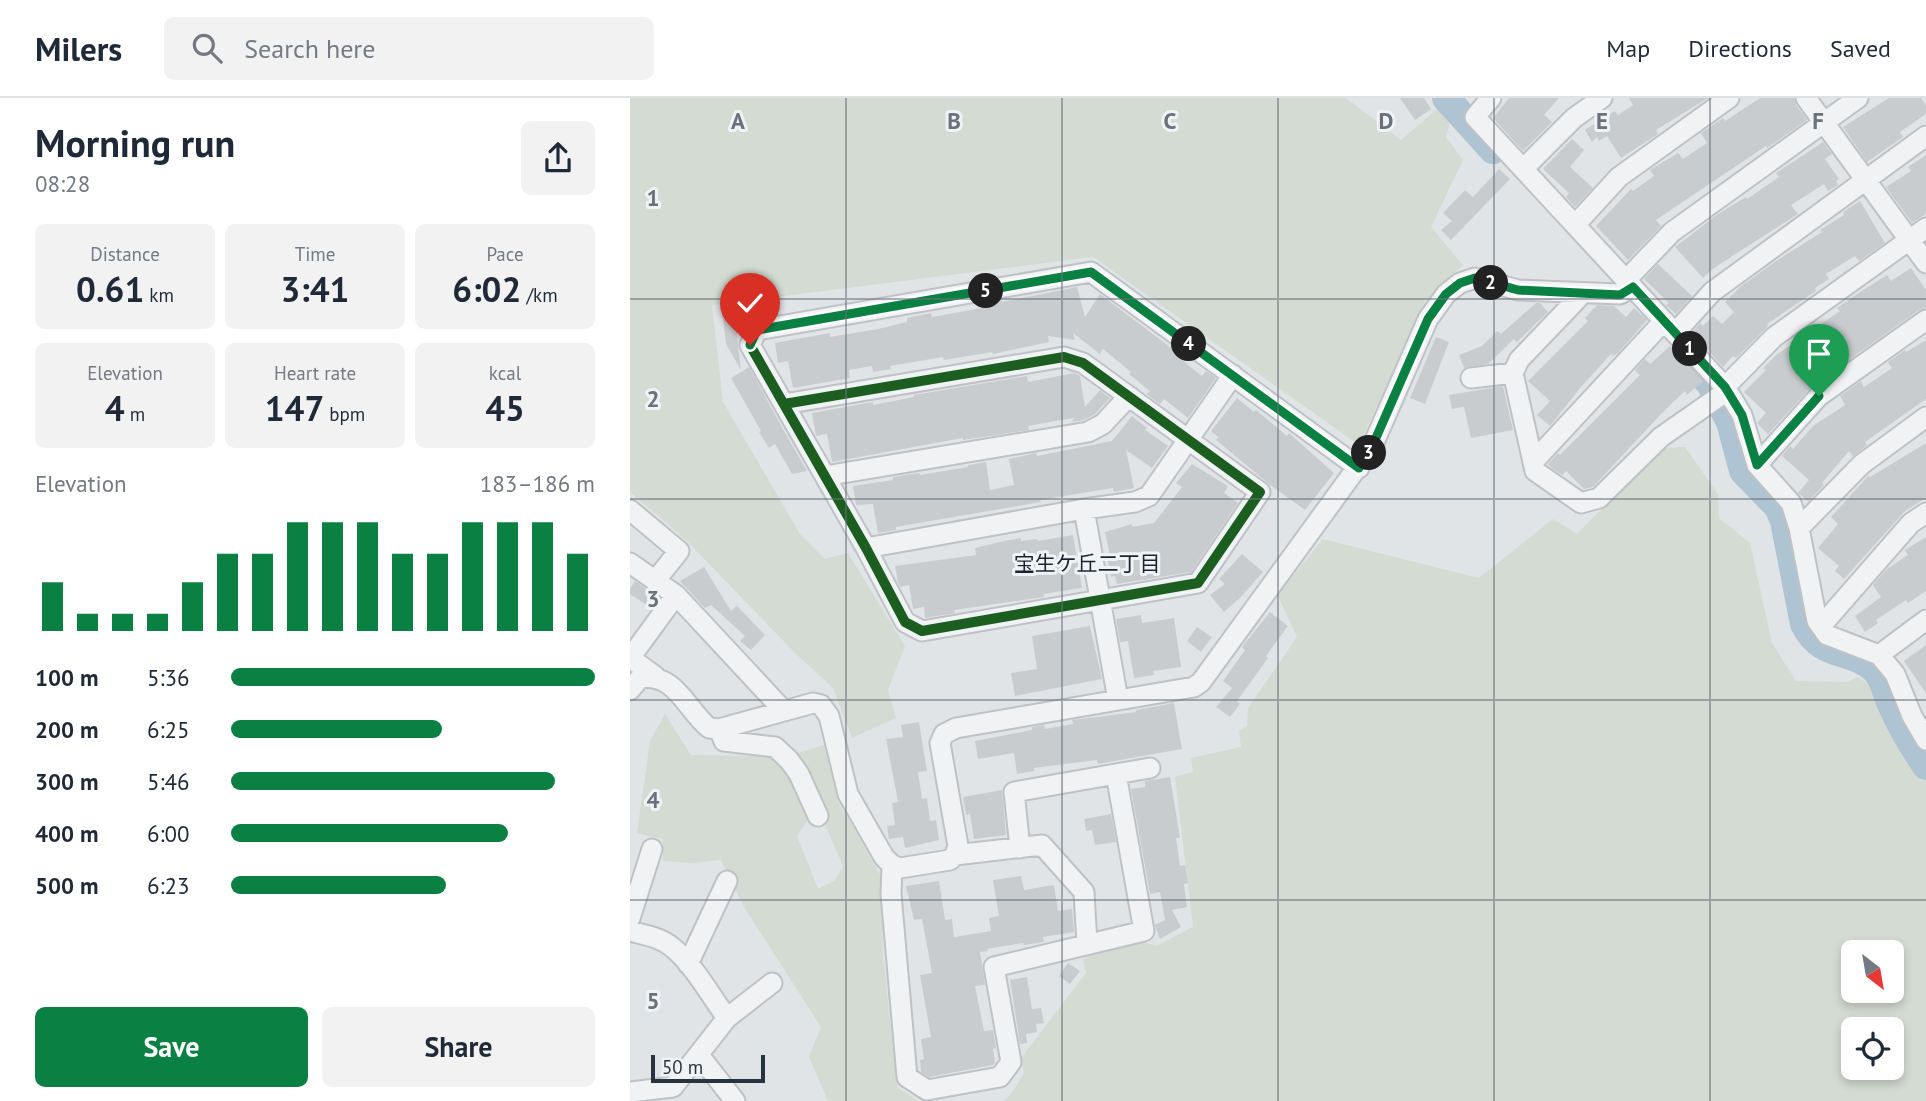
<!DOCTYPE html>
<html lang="en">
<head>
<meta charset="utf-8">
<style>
  :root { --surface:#fff; --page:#f2f2f3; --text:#1f2937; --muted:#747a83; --line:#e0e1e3; --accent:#0b8043 }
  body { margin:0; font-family:"PT Sans","Noto Sans JP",sans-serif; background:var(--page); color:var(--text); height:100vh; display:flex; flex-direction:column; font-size:26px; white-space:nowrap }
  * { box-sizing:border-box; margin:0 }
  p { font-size:23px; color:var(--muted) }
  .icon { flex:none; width:38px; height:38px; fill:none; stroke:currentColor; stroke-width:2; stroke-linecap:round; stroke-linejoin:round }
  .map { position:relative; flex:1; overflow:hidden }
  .sheet { display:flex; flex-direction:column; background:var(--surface); width:630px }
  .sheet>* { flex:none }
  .needle { width:46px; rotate:149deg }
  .fabs { position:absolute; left:1211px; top:842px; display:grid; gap:14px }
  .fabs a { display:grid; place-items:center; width:63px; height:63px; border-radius:10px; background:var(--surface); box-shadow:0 4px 10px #0003; font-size:35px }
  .scale { position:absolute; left:21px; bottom:18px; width:114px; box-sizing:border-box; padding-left:7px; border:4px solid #283340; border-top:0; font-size:19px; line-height:24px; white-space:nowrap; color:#283340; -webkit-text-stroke:5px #eff3f6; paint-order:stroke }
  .pin { position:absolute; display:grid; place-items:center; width:60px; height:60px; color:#fff; margin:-72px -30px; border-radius:50% 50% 50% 0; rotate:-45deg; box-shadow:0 0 7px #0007 }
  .pin .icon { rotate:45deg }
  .km { position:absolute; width:35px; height:35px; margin:-18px; border-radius:50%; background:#222; color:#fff; font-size:19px; line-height:35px; text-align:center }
  .round { display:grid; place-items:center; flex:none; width:74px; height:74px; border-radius:10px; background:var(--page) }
  .summary { display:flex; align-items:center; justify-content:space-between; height:119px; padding:0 35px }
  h1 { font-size:38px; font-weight:800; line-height:52px }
  .figures { display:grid; grid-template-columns:repeat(3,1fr); gap:10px; height:119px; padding:7px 35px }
  .figures div { display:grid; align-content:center; border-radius:10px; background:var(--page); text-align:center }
  .figures b { font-size:35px; font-weight:800 }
  .figures small { font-size:19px; font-weight:400 }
  .figures p { font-size:19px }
  .chart { height:196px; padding:14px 35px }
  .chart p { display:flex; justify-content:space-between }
  .chart svg { width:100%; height:126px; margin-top:7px; stroke:var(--accent); stroke-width:6 }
  .action { display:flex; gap:14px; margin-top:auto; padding:14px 35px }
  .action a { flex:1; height:80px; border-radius:10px; background:var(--accent); color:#fff; font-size:28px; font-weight:800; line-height:80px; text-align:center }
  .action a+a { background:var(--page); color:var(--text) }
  ul { padding:0 35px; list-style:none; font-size:23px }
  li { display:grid; grid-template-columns:112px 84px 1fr; align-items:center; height:52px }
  li i { height:18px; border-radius:9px; background:var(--accent) }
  header { display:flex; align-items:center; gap:42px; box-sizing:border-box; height:98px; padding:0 35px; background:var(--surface); border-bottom:2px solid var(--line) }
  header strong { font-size:33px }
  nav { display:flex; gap:38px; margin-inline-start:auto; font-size:24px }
  .search { width:490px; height:63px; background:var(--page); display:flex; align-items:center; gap:18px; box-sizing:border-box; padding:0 24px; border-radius:10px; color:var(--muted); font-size:26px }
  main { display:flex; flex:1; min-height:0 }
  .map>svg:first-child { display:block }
</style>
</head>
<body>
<header>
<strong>Milers</strong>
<div class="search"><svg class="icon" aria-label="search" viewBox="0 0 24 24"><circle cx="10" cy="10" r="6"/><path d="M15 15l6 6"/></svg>Search here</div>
<nav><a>Map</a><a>Directions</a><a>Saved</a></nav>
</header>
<main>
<section class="sheet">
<div class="summary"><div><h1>Morning run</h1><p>08:28</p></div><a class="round"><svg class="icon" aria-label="share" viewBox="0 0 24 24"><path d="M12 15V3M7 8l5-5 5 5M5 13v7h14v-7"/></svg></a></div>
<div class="figures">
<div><p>Distance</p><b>0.61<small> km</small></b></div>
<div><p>Time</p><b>3:41</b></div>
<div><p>Pace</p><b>6:02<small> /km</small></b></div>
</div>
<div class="figures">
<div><p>Elevation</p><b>4<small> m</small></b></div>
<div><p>Heart rate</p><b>147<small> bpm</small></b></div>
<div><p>kcal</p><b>45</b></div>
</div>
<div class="chart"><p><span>Elevation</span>183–186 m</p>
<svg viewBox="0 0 160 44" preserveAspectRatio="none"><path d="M5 44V27M15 44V38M25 44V38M35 44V38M45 44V27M55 44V17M65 44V17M75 44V6M85 44V6M95 44V6M105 44V17M115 44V17M125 44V6M135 44V6M145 44V6M155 44V17"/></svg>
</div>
<ul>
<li><b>100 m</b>5:36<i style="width:100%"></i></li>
<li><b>200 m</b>6:25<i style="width:58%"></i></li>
<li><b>300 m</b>5:46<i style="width:89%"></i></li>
<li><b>400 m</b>6:00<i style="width:76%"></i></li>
<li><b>500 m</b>6:23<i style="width:59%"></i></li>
</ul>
<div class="action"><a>Save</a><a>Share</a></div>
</section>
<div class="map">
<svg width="1296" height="1003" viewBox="0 0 1296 1003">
  <rect width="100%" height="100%" fill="#e1e4e7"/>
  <path fill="#d3dbd2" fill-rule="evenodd" d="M0,0H716L771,42L812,7L822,16L816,39L833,62L801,129L833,167L795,203L729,347L463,159L82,207L93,304L170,436L195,461L218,455L275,548L258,592L266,620L222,640L203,590L165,555L56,442L0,394Z
    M1055,349L1088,396L1089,420L1120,445L1142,545L1166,583L1217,584L1227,579L1242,588L1262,611L1296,675V1003H374L383,993L394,975L391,960L456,875L453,861L503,844L528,847L563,829L545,679L563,674L561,660L611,649L609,633L617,628L618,610L667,539L648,498L649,495L693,441L849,480L923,421L947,436L1032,350ZM1223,854H1262V892H1223ZM1223,931H1262V970H1223Z
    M35,616L61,657L141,658L156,673L179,720L167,738L188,791L205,782L213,768L165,656L194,647L208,703L250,776L253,857L267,989L288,1003H198L179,959L191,929L114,809L91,762L64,765L33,763V741L7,735L20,643Z"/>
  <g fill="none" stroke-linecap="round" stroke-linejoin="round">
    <path stroke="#afc4d3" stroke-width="28" d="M816,0L863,52
      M1057,260L1081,287L1100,324L1113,373L1148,409L1154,423L1174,526C1192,562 1221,549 1245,572C1255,582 1255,594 1261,606C1270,627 1283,649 1296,668"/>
  </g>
  <path fill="#c9cccf" d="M770,0H794L801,11L785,22Z
    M879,0H929L914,17L922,24L893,53L863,20Z
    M999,0H1078L1026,32L1028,36L991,60L977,38L969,43L967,39L962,44L955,32L985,13L988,17L1003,7Z
    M1130,0H1164L1166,7L1177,22L1137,50L1136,48L1026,122L1031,128L998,162L966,128L1001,91L1003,93L1024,78L1020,72L1048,55L1053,61L1077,45L1071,35L1093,20L1095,23Z
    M1259,0H1291L1296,7V16L1270,34L1273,39L1237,64L1213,29Z
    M942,41L954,52L940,69L963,90L945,109L936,99L939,95L913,71Z
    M1193,44L1202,56L1195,61L1209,81L1206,83L1208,87L1198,93L1194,86L1161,107L1168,116L1084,170L1073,180L1045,149L1088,116L1116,99L1117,101L1149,79L1146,75Z
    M1296,57V116L1282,125L1256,89L1281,73L1278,69Z
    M869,71L880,81L821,142L811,132L822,123L813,115L835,92L843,99Z
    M1230,103L1255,145L1229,163L1225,158L1196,176L1199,181L1185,190L1186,193L1137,226L1138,228L1106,260L1103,258L1093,269L1062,235L1070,225L1073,228L1083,218L1092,226L1104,214L1095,204L1110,189L1146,163L1192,134L1190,132L1214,117L1213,114Z
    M1028,166L1062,198L1046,216L1036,207L1039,205L1014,181Z
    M1281,170L1296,192V210L1289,212L1182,288L1138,336L1127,325L1136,315L1114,294L1136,272L1133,270L1146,257L1210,213L1207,210L1227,196L1257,177L1261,183Z
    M447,189L455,219L470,196L544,252L542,254L572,278L576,273L586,280L558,320L534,301L530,306L519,298L517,296L520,293L499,276L501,274L473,251L470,256L443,235L445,242L418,238L419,244L363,256L362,254L314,262L313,259L260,268L261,271L243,274L242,268L219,272L220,280L163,290L158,263L148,265L145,245L200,235V239L248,231L277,224V220L301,215L302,219L352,210L351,206L372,202V204Z
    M906,205H910L918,214L887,244L884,241L858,266L834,270L829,257L852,248L867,233L871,236Z
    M967,207L984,208L996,219L1004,210L1017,222L988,255L983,258L981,256L951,289L920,328L907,317L920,303L898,283L958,223L955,220Z
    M105,215L108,248L111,272L96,246L93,221L92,217Z
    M806,239L819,244L795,306L780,300Z
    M1296,242V301L1235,344L1237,347L1223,358L1219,353L1192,385L1194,387L1178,403L1168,395L1179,382L1152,358L1160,348L1163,351L1183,328L1215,307L1210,298L1231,283L1234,289L1262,270L1258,264L1275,252L1276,254Z
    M1040,248L1073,283L1057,297L1055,293L1033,314L963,389L954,391L936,373L932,377L923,371L918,366L928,355L930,357L1010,277L1005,272L1015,261L1020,266Z
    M119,269L158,340L177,373L162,376L145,346L139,350L129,334L131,333L101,280Z
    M444,275L450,278L455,309L470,292L480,300L465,316L454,322L441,324L445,320L431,322L398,328L399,332L333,342V340L202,364L197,336L186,338L182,315L243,304V307L284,299V297L397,278L398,284Z
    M873,288L883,332L841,340L834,309L822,311L819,297Z
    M607,300L624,314L626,312L657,338L659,335L704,375L675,412L639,386L586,342L588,339L581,333Z
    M502,318L517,330L515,332L538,348L522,370L496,352L504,390L484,394L483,390L410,402L411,404L266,429V432L248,435L243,406L226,407L223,388L263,382V379L289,375L290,377L338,369V367L356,364L360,392L384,387L379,361L406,355L407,358L482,343Z
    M1296,345V400L1275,413L1214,481L1205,473L1209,468L1188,450L1208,426L1201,419L1238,378L1240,379Z
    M562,366L598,388L594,395L608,405L561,474L487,486L485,478L481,479L477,459L480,458L475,434L502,426V429L524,425L552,389L546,385Z
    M443,437L452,490L413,496L414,499L324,512L325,515L295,520L294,509L283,511L279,487L270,489L268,484L265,468L346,457L345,450L374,443L391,440V443L407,441L408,443Z
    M1296,439V493L1278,505L1276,502L1246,522L1248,525L1235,534L1225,518L1251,499L1243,487L1257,471L1278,457L1275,452Z
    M612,456L633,474L610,500L594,514L580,497L595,486L589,481Z
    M74,469L101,513L107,508L135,537L121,552L110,543L115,538L81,507L75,510L50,483Z
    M5,483L29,500L21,510L0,496V491Z
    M640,514L658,528L636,558L638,560L607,603L610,606L600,619L586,609L602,590L593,583L615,552L612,549Z
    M511,517L512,525L544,520L551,569L523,573L524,577L504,580L498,543L490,544L486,521Z
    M460,528L472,581L385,598L381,575L407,571L402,538Z
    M567,529L582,539L571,554L557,543Z
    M1296,547V595L1274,563Z
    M544,605L552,651L468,666L467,662L404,670V673L387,676L384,655L348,661L345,643L402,632V629L414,627L415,631L443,626L442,622L506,614V612Z
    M289,624L297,673L288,674L292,701L297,700L300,723L306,722L309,742L275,750L273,739L259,741L257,728L265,727L262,705L268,704L256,641L273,639L271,627Z
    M540,679L550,740H546L550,768L555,767L558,785L554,786L557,809L542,812L551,829L530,841L525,827L535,822L530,794L520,796L501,691L515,689V683Z
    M372,692L376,737L344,741L340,716L336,717L333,699Z
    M481,716L486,744L465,747L462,732L456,733L454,721Z
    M391,778L394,792L424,787L428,813L442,811L444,834L413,839L414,844L394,847L393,845L357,851L358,853L350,854L355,887L345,888L354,933L363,932L366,950L363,951L365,965L363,967L299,979L291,974L290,962L294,961L291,941L301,939L290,877L302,875L292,821L284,822L276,788L309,783L315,822L322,821L324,839L361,833L359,820L369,818L363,782Z
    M438,865L450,873L440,886L429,878Z
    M397,879L402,911L411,910L414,925L406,926L407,934L396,936L397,945L390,946L380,882Z"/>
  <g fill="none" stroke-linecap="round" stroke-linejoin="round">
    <defs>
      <path id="minor" d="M861,0L845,19L1095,289L1112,317L1127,367L1161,405L1169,430L1187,523L1197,537L1249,557L1265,576L1282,618L1296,642
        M1176,0L1296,165
        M893,71L944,20L972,0
        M945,127L989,79L1099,0
        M996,182L1042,134L1228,0
        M953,195L889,262L883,275L905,373L951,405L969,400L1031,339L1097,293
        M1045,235L1082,194L1296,38
        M841,280L883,275
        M1095,289L1144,239L1296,130
        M154,306L434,259L453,265L630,394L568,485L292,533L275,524L236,450L120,247L127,232L461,174L729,370
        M903,364L1034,223
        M1127,367L1189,298L1296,222
        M195,378L458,334L473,326L499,298
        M454,411L488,602
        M0,412L49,453L25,483
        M1169,430L1232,366L1296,319
        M236,450L454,411L505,404L519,398L603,277
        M0,465L46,497L154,613
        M1191,528L1281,425L1296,415
        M1249,557L1296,522
        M25,578L0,560L46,497
        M0,592L10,580C46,575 55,610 79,630L89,631L183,605L191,607L199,618L218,696L254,759L262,767L270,770L320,762L325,757L328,748L310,645L314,636L326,630L564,589L571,584L742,349L798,221L816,196L830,185L845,180L888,192L990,196L1003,189
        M89,631L94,643L145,649L159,662L169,676L188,718
        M390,750L384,694L520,670
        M325,757L412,747L454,794L457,847
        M262,767L261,796L277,979L297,992L370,979L381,964L364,869L514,833L486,676
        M0,820L22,751
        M0,833C14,837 30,839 42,849C64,867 80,897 97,920
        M58,866L97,783
        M69,957L105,1003
        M0,994L43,989L97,920L142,885"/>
    </defs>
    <use href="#minor" stroke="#bfc2c5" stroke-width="23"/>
    <use href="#minor" stroke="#f1f2f3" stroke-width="19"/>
    <defs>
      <path id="cycleway" d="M154,306L434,259L453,265L630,394L568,485L292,533L275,524L236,450L120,247L127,232L461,174L729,370"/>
    </defs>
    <use href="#cycleway" stroke="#eff3f6" stroke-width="15"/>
    <use href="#cycleway" stroke="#1b5e20" stroke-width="10"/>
  </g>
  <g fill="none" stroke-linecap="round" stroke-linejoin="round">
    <defs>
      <path id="route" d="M120,247L127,232L461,174L729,370L742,349L798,221L816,196L830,185L845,180L888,192L990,197L1003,189L1095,289L1112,317L1127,367L1189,298"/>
    </defs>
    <use href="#route" stroke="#fff" stroke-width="14"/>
    <use href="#route" stroke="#0b8043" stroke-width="9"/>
  </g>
  <path fill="none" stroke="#69717a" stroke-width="2" stroke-opacity="0.55" d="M216,0V1003M432,0V1003M648,0V1003M864,0V1003M1080,0V1003M0,201H1296M0,401H1296M0,602H1296M0,802H1296"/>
  <g text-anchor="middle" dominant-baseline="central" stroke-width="6" stroke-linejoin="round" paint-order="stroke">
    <g font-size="21" fill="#1a2431" stroke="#eff3f6">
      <text x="457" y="465">宝生ケ丘二丁目</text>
    </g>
  </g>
  <g font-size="23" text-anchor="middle" font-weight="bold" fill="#69717a" stroke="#eff3f6" stroke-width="6" stroke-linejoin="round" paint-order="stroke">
    <text x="108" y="31">A</text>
    <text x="324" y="31">B</text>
    <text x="540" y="31">C</text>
    <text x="756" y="31">D</text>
    <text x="972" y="31">E</text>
    <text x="1188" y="31">F</text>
    <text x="23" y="108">1</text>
    <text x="23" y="309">2</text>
    <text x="23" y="509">3</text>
    <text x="23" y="710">4</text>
    <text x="23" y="911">5</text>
  </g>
</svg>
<div class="fabs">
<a><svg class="needle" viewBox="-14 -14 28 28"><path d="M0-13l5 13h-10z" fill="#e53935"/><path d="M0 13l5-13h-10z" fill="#747a83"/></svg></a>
<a><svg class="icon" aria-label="locate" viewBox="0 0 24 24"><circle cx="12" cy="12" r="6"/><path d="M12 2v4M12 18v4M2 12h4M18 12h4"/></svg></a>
</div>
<div class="scale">50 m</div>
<div class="pin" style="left:1189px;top:298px;background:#1e9e55"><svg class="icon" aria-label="arrive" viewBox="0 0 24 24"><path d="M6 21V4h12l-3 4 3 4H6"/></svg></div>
<div class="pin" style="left:120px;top:247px;background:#d93025"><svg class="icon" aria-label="check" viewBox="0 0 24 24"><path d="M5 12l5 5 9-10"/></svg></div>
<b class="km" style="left:1060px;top:251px">1</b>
<b class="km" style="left:861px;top:185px">2</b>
<b class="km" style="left:739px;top:355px">3</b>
<b class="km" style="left:559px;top:246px">4</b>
<b class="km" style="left:356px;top:193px">5</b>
</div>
</main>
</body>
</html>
